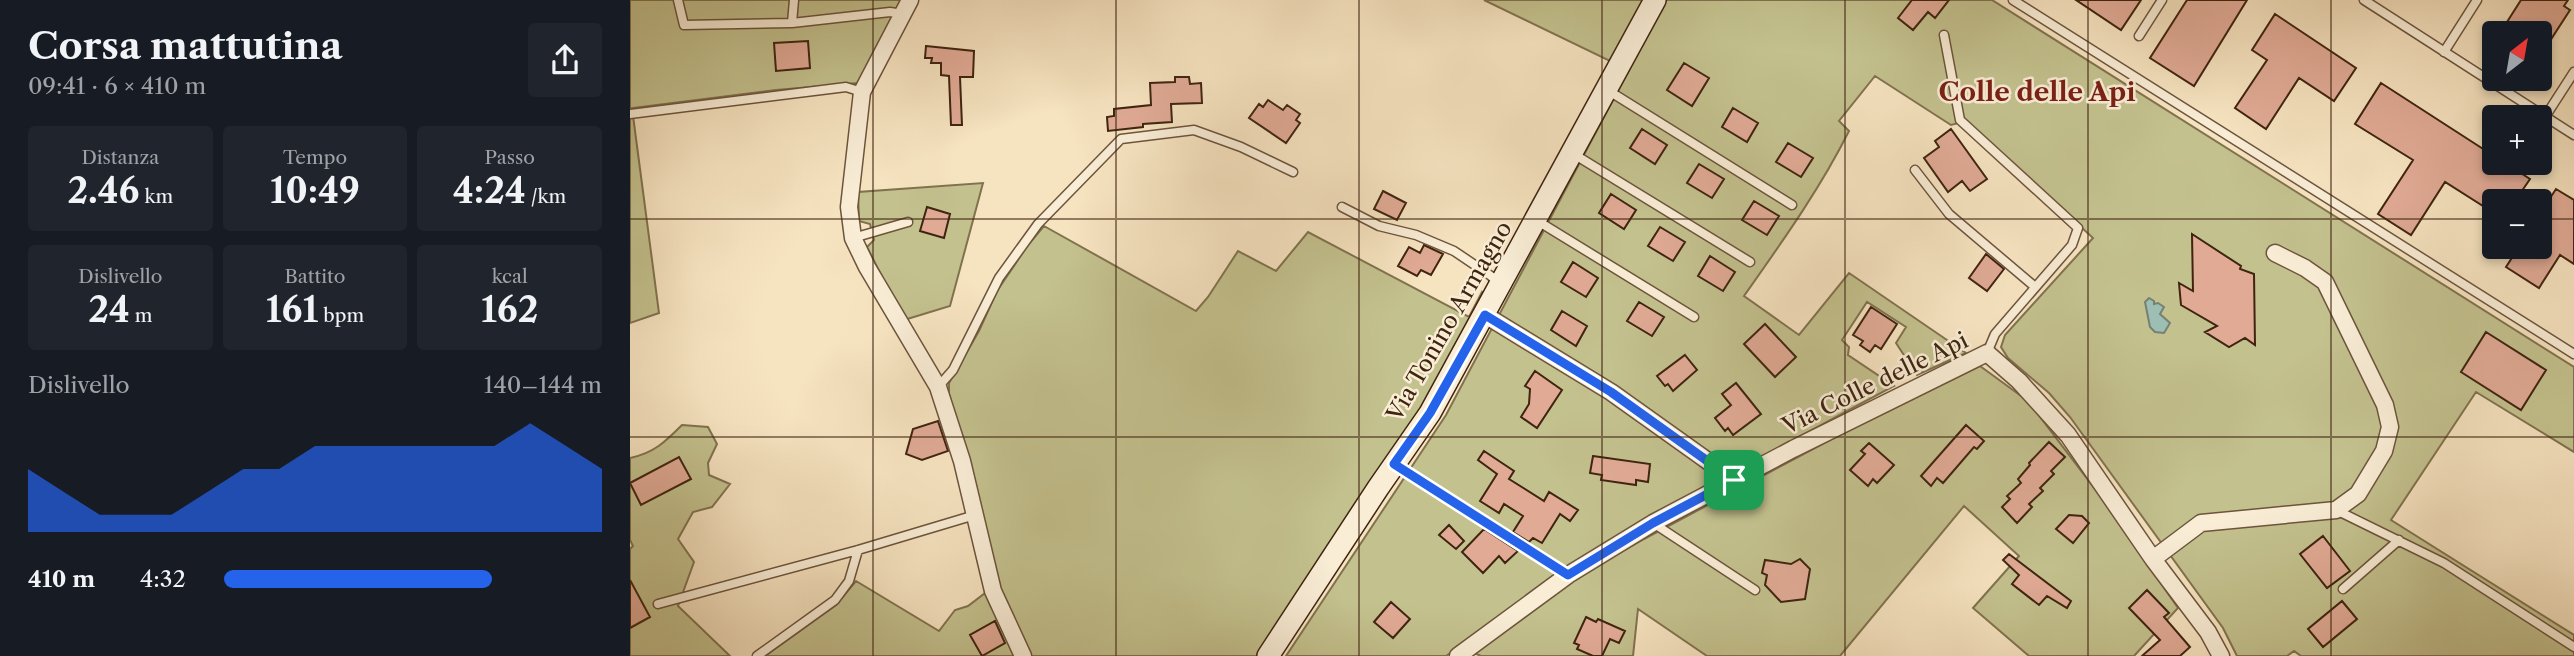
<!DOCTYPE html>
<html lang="it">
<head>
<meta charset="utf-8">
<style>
  :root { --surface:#171b24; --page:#20242c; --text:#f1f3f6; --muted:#9ea1a6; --accent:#2563eb }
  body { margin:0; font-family:"Libre Caslon Text",serif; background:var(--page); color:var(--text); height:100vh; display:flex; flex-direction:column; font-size:26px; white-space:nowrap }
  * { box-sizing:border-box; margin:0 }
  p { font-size:23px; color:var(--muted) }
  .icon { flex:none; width:38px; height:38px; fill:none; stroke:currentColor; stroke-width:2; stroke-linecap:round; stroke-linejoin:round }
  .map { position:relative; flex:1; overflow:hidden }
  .sheet { display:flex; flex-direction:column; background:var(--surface); width:630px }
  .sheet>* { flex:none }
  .needle { width:46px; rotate:31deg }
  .fabs { position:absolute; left:1852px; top:21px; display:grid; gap:14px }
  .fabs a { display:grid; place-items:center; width:70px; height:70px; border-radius:7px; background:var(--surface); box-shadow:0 4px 10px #0003; font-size:35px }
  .pin { position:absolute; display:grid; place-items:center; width:60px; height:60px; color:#fff; margin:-30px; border-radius:14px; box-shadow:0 4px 10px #0006 }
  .round { display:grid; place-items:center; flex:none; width:74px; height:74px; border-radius:7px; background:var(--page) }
  .summary { display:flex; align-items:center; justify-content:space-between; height:119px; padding:0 28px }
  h1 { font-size:38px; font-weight:700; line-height:52px }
  .stats { display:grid; grid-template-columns:repeat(3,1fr); gap:10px; height:119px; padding:7px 28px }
  .stats div { display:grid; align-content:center; border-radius:7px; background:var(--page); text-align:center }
  .stats b { font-size:35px; font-weight:700 }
  .stats small { font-size:19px; font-weight:400 }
  .stats p { font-size:19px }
  .chart { height:196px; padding:14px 28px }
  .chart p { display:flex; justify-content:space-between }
  .chart svg { width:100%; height:126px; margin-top:7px; fill:var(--accent); opacity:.7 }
  ul { padding:0 28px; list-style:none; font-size:23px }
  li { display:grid; grid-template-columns:112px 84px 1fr; align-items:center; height:52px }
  li i { height:18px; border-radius:9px; background:var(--accent) }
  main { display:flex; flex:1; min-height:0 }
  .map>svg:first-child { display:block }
</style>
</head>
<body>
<main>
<section class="sheet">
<div class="summary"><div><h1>Corsa mattutina</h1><p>09:41 · 6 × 410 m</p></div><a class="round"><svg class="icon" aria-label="share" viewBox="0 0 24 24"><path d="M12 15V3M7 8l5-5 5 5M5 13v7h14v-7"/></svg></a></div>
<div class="stats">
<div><p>Distanza</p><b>2.46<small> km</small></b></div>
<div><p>Tempo</p><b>10:49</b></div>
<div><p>Passo</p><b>4:24<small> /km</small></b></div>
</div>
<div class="stats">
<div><p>Dislivello</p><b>24<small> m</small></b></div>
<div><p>Battito</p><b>161<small> bpm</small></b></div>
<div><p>kcal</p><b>162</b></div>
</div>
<div class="chart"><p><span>Dislivello</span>140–144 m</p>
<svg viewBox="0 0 160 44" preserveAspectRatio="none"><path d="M0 44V22L10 30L20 38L30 38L40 38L50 30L60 22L70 22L80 14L90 14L100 14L110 14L120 14L130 14L140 6L150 14L160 22V44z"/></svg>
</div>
<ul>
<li><b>410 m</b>4:32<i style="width:71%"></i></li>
</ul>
</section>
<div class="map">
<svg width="1944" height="656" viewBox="0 0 1944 656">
  <rect width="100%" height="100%" fill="#f6e3c0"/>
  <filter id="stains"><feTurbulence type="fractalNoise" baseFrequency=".00286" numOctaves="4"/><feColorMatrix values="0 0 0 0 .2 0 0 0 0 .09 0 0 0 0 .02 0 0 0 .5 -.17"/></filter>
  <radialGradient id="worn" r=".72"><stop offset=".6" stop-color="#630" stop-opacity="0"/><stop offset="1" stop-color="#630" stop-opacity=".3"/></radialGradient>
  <path fill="#c3c18e" stroke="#81724f" stroke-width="2" d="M0,0H273L228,83L146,90L2,108L29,313L0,323Z
    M854,0H1016L982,62Z
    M1036,0H1362L1944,367V452L1846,392L1761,520L1944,635V656H1671L1664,651L1657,656H1607L1593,628L1440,417L1419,393L1378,358L1371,347L1375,335L1463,238L1336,121L1321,125L1245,76L1209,121L1219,131C1190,189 1152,242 1114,296L1169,335L1219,273L1336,353L1287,375L1266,343L1276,327L1237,302L1212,340L1219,347L1218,355L1264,386L1021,516L942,567L816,656H656L816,415Z
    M353,183L320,306L274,320L237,247L244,240L240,224L229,221L228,192Z
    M414,226L566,311L578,297L608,251L646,271L678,232L839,317L852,292L858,298L798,404L628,656H399L368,590L337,458L319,394V383L349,331L367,291L398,245Z
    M1350,366L1398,401L1474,501L1548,608L1504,656H1399L1343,608L1389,556L1334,506L1210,656H1077L1008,609L1003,656H851L844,653L944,579L1014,539L1202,439Z
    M52,425L78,427L87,444L78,463L79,475L100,484L82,507L63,512L48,539L64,562L48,606L100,656H0V549L3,546L0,540V458C24,453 35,442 52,425Z
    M226,581L309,631L325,610L338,606L359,590L391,656H135L206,605Z"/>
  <path fill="#9dbeb3" stroke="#778072" stroke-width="2" d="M1519,298L1524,301V304L1528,303L1534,307L1530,314L1540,323L1534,333L1525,332L1520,327L1515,302Z"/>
  <path fill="#e0aa95" stroke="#3f2410" stroke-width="2" d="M1282,0H1319L1305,18L1298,12L1283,30L1268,18Z
    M1446,0H1511L1491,30Z
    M1557,0H1617L1564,86L1520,58Z
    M1891,0H1938L1934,6L1940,10L1909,58V33H1870Z
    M1645,14L1726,68L1704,101L1669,78L1636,129L1605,108L1637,60L1622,50Z
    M178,41L180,68L146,71L144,43Z
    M296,46L344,51L343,77H330L332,125H321L319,76L311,75V63H301L302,58H295Z
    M1054,63L1079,78L1062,106L1037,90Z
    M545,77H559L560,84L571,83L572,103L541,104L542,122L513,124V127L478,131L477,117L484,116V109L521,105L520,83L545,82Z
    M1751,83L1864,156V163H1875L1900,179L1885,201H1864V213L1815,182L1781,235L1748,214L1783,160L1725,124Z
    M638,100L653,110L657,105L670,114L666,120L670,123L656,143L619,118L629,104L633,107Z
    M1103,108L1128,123L1117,142L1092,127Z
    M1012,129L1037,145L1025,164L1000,148Z
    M1321,129L1357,179L1340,191L1332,181L1318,192L1294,158L1309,147L1305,141Z
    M1158,143L1183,158L1171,177L1146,162Z
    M1069,164L1094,179L1082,198L1057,183Z
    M1926,189L1944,200V264L1930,255L1909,288L1876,267L1889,247H1909V215Z
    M753,191L776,203L767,220L744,209Z
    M981,194L1006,210L994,229L969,213Z
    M1124,201L1149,216L1137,235L1112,220Z
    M297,207L320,214L314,238L290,231Z
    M1030,227L1055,242L1043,261L1018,246Z
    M1562,234L1611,266L1610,269L1624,274L1625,345L1615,338L1599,347L1575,332L1587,326L1551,305L1549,283L1563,291Z
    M794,245L813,254L801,275L791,270L787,276L768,266L779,247L790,253Z
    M1356,254L1374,269L1357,291L1339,278Z
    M1080,256L1105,272L1093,291L1068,276Z
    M943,262L968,278L956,297L931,282Z
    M1009,302L1034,317L1022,336L997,321Z
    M1241,307L1267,324L1251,349L1245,345L1240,352L1230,345L1233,341L1223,335Z
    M932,311L957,326L946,346L921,330Z
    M1135,324L1166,357L1145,377L1114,344Z
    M1856,332L1916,370L1891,410L1831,372Z
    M1055,355L1067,370L1043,391L1038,384L1035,386L1027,376Z
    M905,371L932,390L907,428L891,417L899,404L900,389L895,386Z
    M1106,383L1131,414L1103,435L1098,428L1095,431L1085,418L1101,405L1092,394Z
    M308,421L318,451L292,460L276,454L283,429Z
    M1336,425L1354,441L1347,449L1344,447L1313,483L1307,478L1301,486L1291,476Z
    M1419,442L1435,457L1421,471L1424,474L1410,488L1413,491L1399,504L1402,507L1387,523L1372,507L1380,499L1377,496L1391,483L1388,479L1400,465L1399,463Z
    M1239,443L1264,465L1247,483L1243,479L1238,486L1220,470L1235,454L1231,451Z
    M854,451L884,471L879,479L914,501L919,492L948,510L940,521L930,514L912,543L903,538L899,542L883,532L893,516L874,504L869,513L850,501L867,474L848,460Z
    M963,456L1020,464L1018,482L1006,480V485L971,480L972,475L960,473Z
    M49,457L61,479L11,505L0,483Z
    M1439,515L1452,516L1459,523L1443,543L1426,529Z
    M819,525L834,541L826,549L809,535Z
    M854,529L888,551L875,563L869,556L853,573L832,552Z
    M1693,536L1720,571L1697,588L1670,554Z
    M1379,554L1441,601L1437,608L1417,596L1409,605L1382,584L1389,575L1373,560Z
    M1170,559L1180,569L1175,599L1151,602L1135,585L1137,575L1132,573L1135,560L1161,564Z
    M0,580L20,617L0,628Z
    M1517,590L1539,613L1534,617L1560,647L1550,656H1512L1530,640L1499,608Z
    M1712,601L1727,619L1693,647L1678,629Z
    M761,602L780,619L763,638L744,622Z
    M956,617L966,622L968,619L995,631L989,643L980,639L972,656H963L947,649L949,645L944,643Z
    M365,621L375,643L352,656L340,635Z"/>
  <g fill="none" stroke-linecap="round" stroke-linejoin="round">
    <defs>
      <path id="lane" d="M48,0L54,25L162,23L260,12L273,14
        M1383,0L1944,354
        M1734,0L1944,135
        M162,23L164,0
        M1314,35L1330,120L1448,228L1442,245L1365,334L1357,353
        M1509,36L1532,0
        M1814,52L1847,0
        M979,91L1162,205
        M0,114L216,87L232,92
        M1915,117L1944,72
        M942,153L1120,262
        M1285,170L1319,214L1404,286
        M712,207L749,226L786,235L824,251L861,276L868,283
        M906,220L1064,317
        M223,238L278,222
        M308,387L323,370L369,278L408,224L491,139L564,130L611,147L663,172
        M767,466L938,575
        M1706,510L1814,563L1944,647
        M1023,523L1125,590
        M1713,589L1769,540
        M28,604L228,550L345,515
        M127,656L205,600L219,581L228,550"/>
      <path id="street" d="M280,0L232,92L219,207L223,238L237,267L308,387L332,461L363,591L393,656
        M855,315L981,392L1103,479
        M1523,559L1571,523L1706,510L1728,494L1754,451L1760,427L1755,405L1695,282L1675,268L1645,253
        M828,656L938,575L1023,523L1163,449L1357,353L1389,381L1438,435L1523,559L1578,632L1591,656"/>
      <path id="secondary" d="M638,656L748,488L800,413L1025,0"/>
    </defs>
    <use href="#lane" stroke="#6d543c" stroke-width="11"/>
    <use href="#street" stroke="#6d543c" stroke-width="19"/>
    <use href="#secondary" stroke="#3f2410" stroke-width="24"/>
    <use href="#lane" stroke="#f9edd6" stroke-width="8"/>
    <use href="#street" stroke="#f9edd6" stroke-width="16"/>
    <use href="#secondary" stroke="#f9edd6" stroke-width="21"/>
  </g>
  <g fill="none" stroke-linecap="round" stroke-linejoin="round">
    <defs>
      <path id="route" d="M855,315L981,392L1104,480L1023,523L938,575L764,464L800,413Z"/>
    </defs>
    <use href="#route" stroke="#fff" stroke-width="14"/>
    <use href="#route" stroke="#2563eb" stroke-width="9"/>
  </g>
  <path fill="none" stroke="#3f2410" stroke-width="2" stroke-opacity="0.55" d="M243,0V656M486,0V656M729,0V656M972,0V656M1215,0V656M1458,0V656M1701,0V656M0,219H1864M1909,219H1944M0,437H1944"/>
  <g text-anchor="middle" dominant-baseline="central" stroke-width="5" stroke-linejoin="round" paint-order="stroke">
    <g font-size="23" fill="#3f2410" stroke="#f9edd6">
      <text transform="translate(819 321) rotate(-60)">Via Tonino Armagno</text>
      <text transform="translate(1245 383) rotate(-26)">Via Colle delle Api</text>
    </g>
    <g font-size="26" font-weight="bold" fill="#7a1f14" stroke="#f9edd6">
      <text x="1407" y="92">Colle delle Api</text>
    </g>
  </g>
  <rect width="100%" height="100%" filter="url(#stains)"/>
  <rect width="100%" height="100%" fill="url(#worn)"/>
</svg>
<div class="fabs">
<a><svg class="needle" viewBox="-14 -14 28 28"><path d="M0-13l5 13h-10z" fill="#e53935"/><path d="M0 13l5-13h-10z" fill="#9ea1a6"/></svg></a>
<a>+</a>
<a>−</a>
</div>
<div class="pin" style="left:1104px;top:480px;background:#1e9e55"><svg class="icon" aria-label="arrive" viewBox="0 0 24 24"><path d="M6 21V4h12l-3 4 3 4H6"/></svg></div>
</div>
</main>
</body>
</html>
